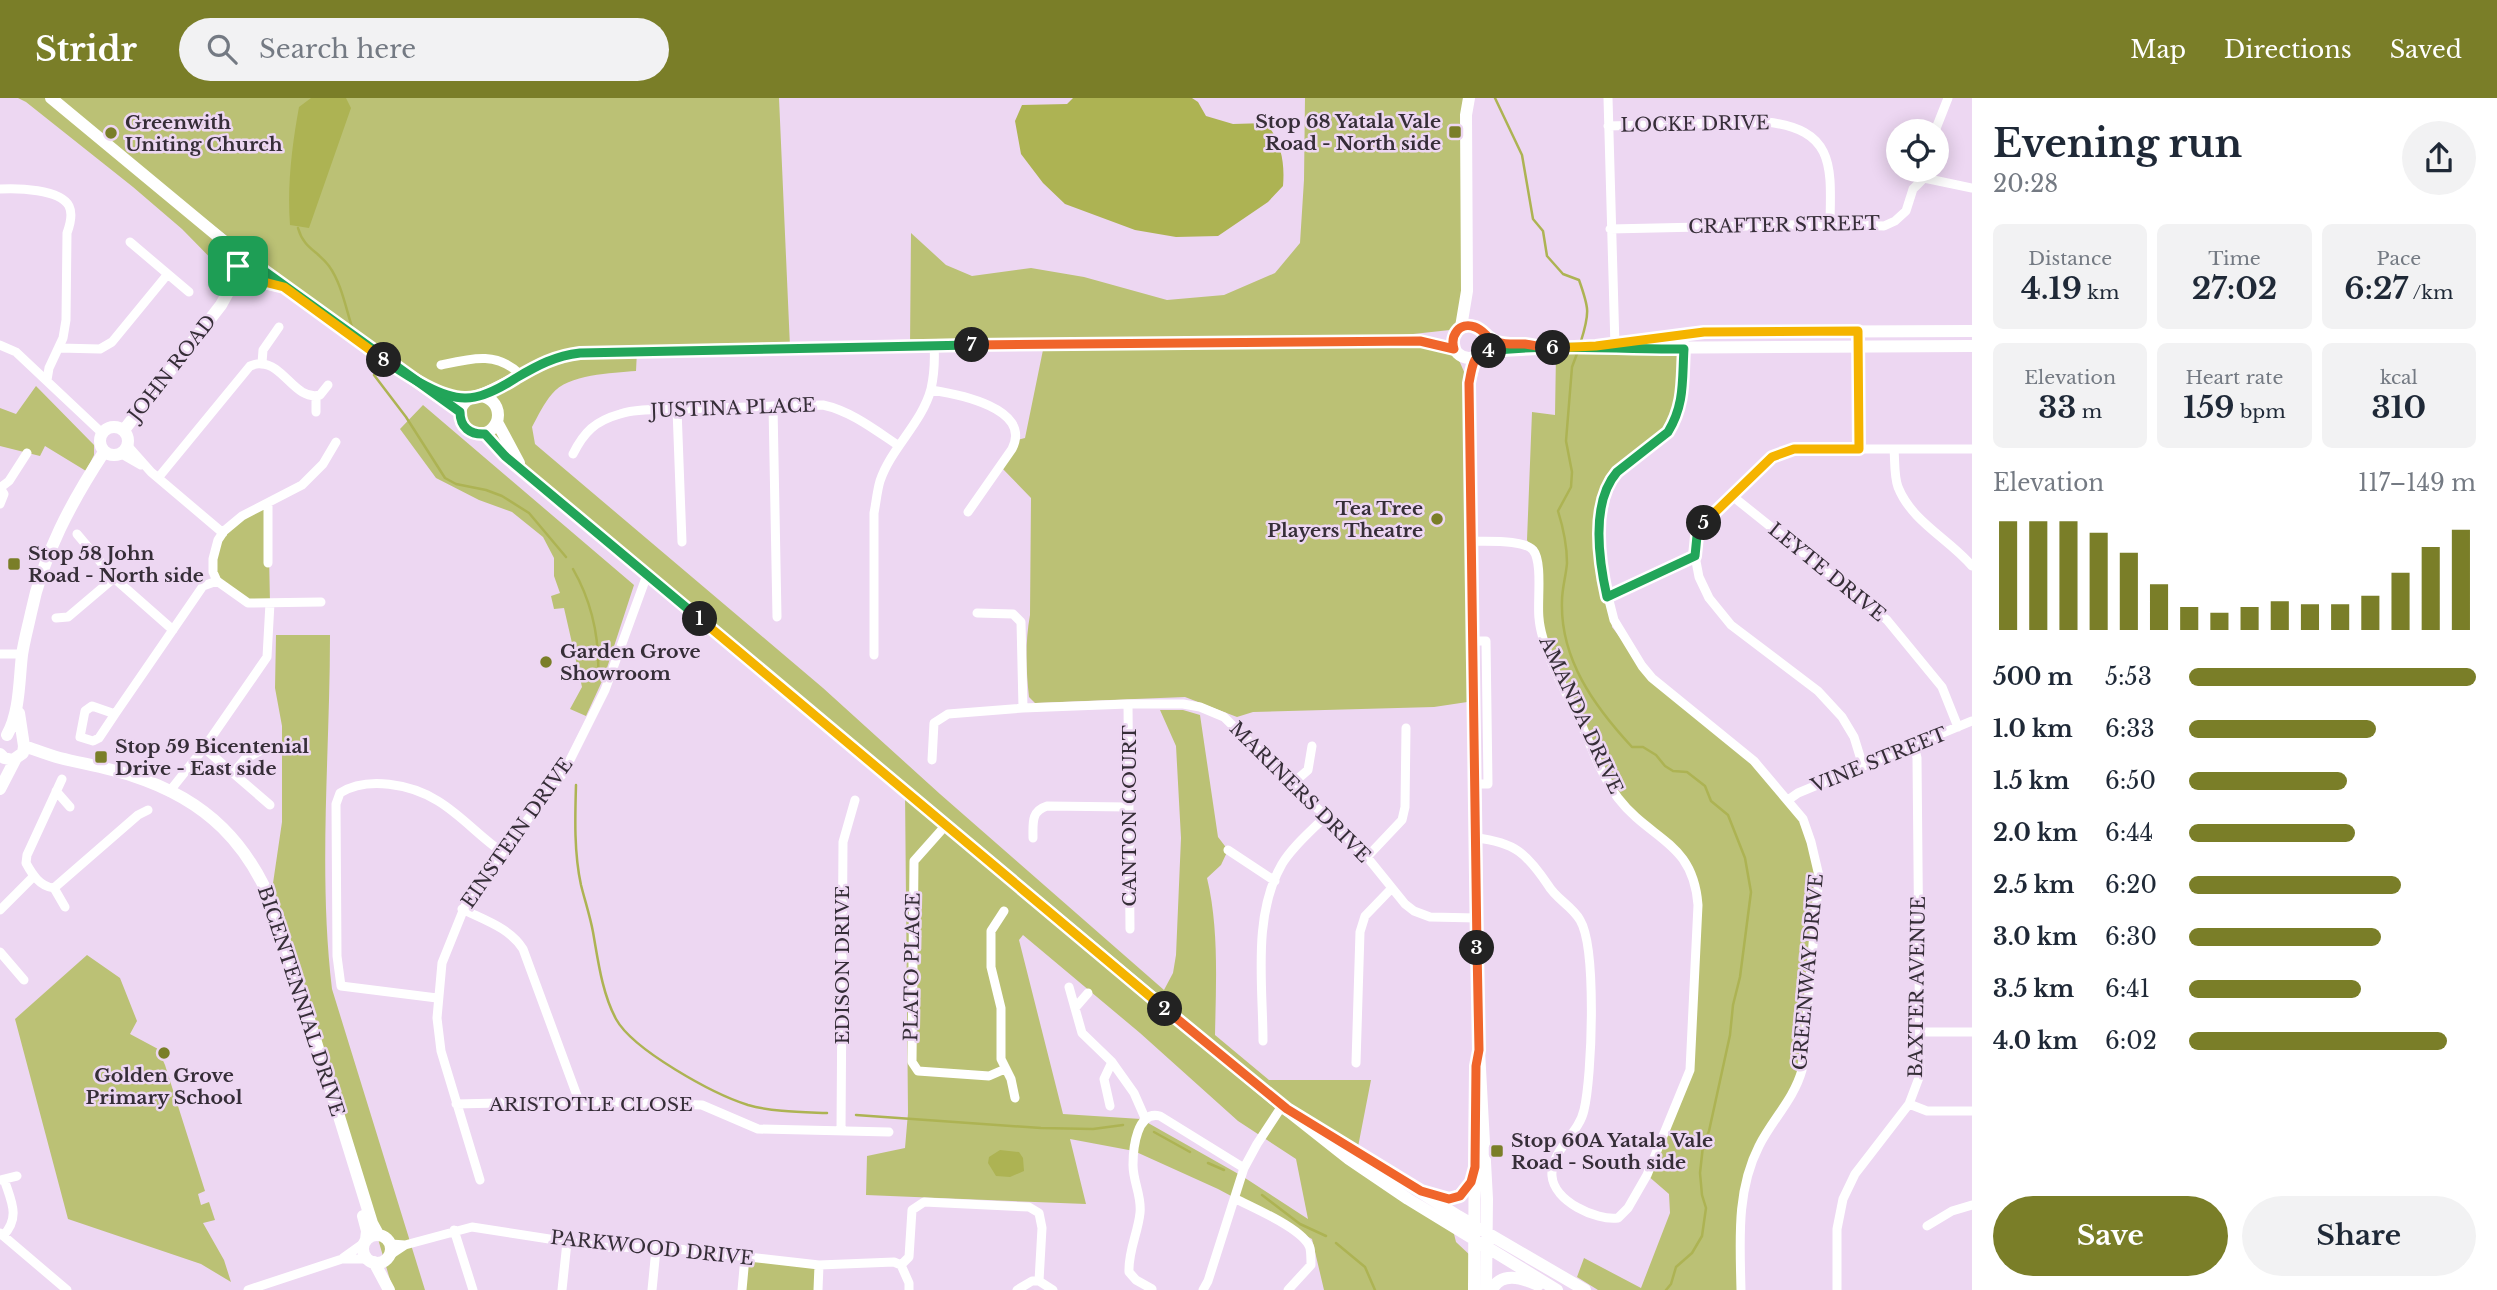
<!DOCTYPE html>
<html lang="en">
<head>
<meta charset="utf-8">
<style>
  :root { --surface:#fff; --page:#f2f2f3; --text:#1f2937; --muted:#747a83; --accent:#7a7e28 }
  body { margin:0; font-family:"Libre Baskerville",serif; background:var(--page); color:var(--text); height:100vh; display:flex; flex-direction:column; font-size:26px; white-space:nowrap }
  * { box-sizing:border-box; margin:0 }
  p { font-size:23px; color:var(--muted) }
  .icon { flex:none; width:38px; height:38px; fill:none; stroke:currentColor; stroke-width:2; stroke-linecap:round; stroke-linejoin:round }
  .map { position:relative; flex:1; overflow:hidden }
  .side { display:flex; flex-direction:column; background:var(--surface); width:525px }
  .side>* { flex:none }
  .fabs { position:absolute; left:1886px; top:21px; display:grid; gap:14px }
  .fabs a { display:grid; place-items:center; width:63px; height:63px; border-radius:50%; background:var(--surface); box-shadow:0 4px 18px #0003; font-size:35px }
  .pin { position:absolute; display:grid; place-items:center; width:60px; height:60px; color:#fff; margin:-30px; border-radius:14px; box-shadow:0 4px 10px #0006 }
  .km { position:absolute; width:35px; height:35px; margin:-18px; border-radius:50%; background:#222; color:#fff; font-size:19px; line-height:35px; text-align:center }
  .round { display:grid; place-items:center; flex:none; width:74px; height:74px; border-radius:37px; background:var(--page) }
  .head { display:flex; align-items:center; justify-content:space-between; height:119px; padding:0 21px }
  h1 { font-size:38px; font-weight:700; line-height:52px }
  .figures { display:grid; grid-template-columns:repeat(3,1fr); gap:10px; height:119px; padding:7px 21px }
  .figures div { display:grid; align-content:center; border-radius:10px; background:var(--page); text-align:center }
  .figures b { font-size:30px; font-weight:700 }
  .figures small { font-size:19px; font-weight:400 }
  .figures p { font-size:19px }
  .chart { height:196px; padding:14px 21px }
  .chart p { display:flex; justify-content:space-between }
  .chart svg { width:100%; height:126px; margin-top:7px; stroke:var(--accent); stroke-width:6 }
  .primary-button { display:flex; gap:14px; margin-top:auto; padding:14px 21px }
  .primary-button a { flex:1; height:80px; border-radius:42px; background:var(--accent); color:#fff; font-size:28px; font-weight:700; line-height:80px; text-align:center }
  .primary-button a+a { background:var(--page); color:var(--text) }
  ul { padding:0 21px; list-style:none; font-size:23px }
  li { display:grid; grid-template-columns:112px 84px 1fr; align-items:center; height:52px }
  li i { height:18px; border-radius:9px; background:var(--accent) }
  header { display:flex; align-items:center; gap:42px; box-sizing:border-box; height:98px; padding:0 35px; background:var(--accent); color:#fff }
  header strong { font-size:33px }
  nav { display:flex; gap:38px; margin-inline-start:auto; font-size:24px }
  .search { width:490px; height:63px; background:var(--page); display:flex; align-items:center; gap:18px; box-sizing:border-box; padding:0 24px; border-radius:38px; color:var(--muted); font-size:26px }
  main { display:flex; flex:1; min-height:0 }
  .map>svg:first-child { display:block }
</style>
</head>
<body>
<header>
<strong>Stridr</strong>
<div class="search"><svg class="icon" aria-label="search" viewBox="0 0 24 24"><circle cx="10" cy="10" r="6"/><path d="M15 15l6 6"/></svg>Search here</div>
<nav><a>Map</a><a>Directions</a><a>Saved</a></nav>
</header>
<main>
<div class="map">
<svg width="1972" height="1192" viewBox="0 0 1972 1192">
  <rect width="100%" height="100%" fill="#edd7f2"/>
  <path fill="#bbc175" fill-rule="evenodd" d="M18,0H779L790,249L637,253L636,273C612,275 568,276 552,296C544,305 538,318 532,329L535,346L823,590L940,696L1164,892L1173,875L1176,857L1181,740L1176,648L1160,612H1183L1200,617L1218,739L1228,752L1221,767L1207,780C1219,830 1216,885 1215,937L1269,982H1371L1357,1054L1299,1019L1452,1128L1456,1144L1473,1160L1474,1192H1324L1312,1141L1218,1091L1134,1053L1070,1041L1086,1106L866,1097L867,1058L905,1050L908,1015L905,693L451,310L396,270L95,35L232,150C237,162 241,172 234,184L182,131L133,89L26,4ZM1023,837L1140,935L1238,1023L1296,1061L1308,1121L1242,1078L1141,1021L1063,1016L1019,842Z
    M1305,0H1469V203L1459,231L1349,243L1454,251L1469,285L1474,603L1434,609L1253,614L1237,619L1185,599L1035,605L1029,599C1026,572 1025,544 1030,517L1031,400L1001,369L1017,342L1025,340L1044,247L910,248L911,135L946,167L972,178L1031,170L1084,179L1167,202L1224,197L1275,175L1300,145L1304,82Z
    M1684,251L1674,325L1617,374L1601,418L1612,529L1642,568L1754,663L1803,721L1819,778L1800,981L1758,1049L1741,1104L1738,1192H1598L1577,1179L1584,1160L1641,1190L1670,1115L1669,1096L1647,1077L1688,977L1697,797L1683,760L1626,709L1592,649L1540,529L1538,466L1527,442L1532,314L1555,317L1556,255Z
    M36,288L94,347V357L86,373L45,348L40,358L0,348V310L16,316Z
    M423,307L634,487L604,579L586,618L570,611L582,589L564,510L554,511L551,498L560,495L554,478V460L543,439L512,414L479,402L436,380L400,331Z
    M268,405L270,505H248L213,474L224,433Z
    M276,537H330C330,655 318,774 332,891L425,1192H393L301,879L272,792L282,724V628L275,590Z
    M87,857L120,880L137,923L130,936L158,951L165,967L205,1093L198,1096L201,1107L209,1104L215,1122L203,1125L224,1162L231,1184L201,1166L68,1121L15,921Z
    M745,1159L819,1167L818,1192H742Z"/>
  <path fill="#adb353" d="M311,0H346L351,10L309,130L290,127C287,88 292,47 299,9Z
    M1073,0H1192L1198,4L1206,18L1233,26L1267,25C1281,46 1285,63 1283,88L1268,104L1218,138L1176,139L1135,132L1065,106L1043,85L1021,56L1015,23L1022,7L1067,6Z
    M1000,1052L1019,1054L1023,1060L1024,1073L1010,1079L996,1078L988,1065L989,1059Z"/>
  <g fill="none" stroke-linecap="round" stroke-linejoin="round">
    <path stroke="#adb353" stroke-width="2.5" d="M1495,0L1522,57L1533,121L1543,133L1547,158L1563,176L1579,182C1589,210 1590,214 1581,243
      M298,130C304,151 317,152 329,168C342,186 346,212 353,232
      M1578,253L1572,269L1566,343L1572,374L1571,389L1558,413C1563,429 1567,448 1567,465C1566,478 1562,490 1562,503C1560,561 1594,608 1632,649H1643L1656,657L1665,668L1673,673L1687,674L1705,688L1711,703L1728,717L1745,760L1751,794L1740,879L1733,907L1730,937L1709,1033L1703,1048L1700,1075L1702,1097L1706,1110L1702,1138L1692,1155L1676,1169L1671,1186L1666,1192
      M374,277L406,319L445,380L456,386L486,392L502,398L529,415L566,459
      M573,471C593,506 600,541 598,580
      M576,687C575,720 574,755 581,787C585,803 590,818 593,834C598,862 602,895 616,921C633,952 713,996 748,1007C773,1014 801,1014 827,1015
      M856,1017L1041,1030L1093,1031L1123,1027
      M1154,1034L1190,1054
      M1208,1065L1224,1072
      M1262,1097L1300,1126L1326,1138
      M1336,1145L1365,1169L1375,1192"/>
    <path stroke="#fff" stroke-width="9" d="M1608,0L1615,249
      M1608,28L1767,24C1836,32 1831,70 1830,126
      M1935,33L1948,0
      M1924,80L1972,90
      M0,91C17,90 60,91 69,108C73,116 70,127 67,135L66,222L63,240L49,270L47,282
      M1610,131L1830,126L1884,128L1895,123L1906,113L1913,91L1924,80L1925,72
      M130,144L189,194
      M1858,233L1859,351
      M1684,236C1684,270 1687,304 1668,334L1617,374L1611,381L1607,393L1599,431L1601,471L1614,522L1642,568L1652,580L1754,663L1803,721L1811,744L1819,778L1802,972C1794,1001 1772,1022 1759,1048C1736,1093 1740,1143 1741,1192
      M0,247L16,254L102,335
      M59,250L100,251L112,244L167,177
      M262,265L263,252L279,229
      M441,267C472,260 497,253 521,277
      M931,292C957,296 1033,310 1012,351L968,414
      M773,308L777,519
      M677,311L682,444
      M316,314V298
      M127,347L151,374L223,435
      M1894,351C1895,363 1894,378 1898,389C1912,424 1948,440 1972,468
      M120,355L141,367
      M573,356C584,334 595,323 620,316C639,310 663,312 684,311C730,309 776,308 823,307C851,313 875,332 899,348
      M158,380L250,268C253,267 257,265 261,266C284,266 295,303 320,297L328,287
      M1731,397L1887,522L1942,589L1958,629
      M268,405V465
      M0,406L4,396L0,390L9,383L27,355
      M77,436L114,480L173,532
      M1471,443C1486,444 1523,441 1533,452C1543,464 1537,504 1539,520C1541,549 1565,593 1578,619C1590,645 1601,677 1618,700C1651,743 1693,743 1698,807L1690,972L1647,1077L1628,1110L1618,1120C1596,1123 1554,1103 1552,1078C1550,1053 1579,1036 1584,1012C1592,979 1597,850 1580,822C1572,808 1556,801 1548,787C1527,756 1515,744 1476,740
      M1607,499L1695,458
      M321,504L248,505L217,483L213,474V461L218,442L224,433L242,418L302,387L323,366L336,344
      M977,515L1013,516L1021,524L1023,610
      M56,520L68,519L114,480
      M1473,543H1486L1488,686H1475
      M0,556H22
      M874,557V415C876,405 877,393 880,383C891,350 922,325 931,291C934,277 935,262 934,247
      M1128,606L1130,831
      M115,616L99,640L93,643L80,639L85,613L92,608L115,616L203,488L217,483
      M204,650L270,707
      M932,662L934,625L948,616L1023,610L1128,606H1183L1200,609L1224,619L1367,759L1405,806L1414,813L1430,819L1477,820
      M1863,668L1854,639L1842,619L1818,593L1731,527L1709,500L1699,479L1695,458L1697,438L1705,423L1772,359L1794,351H1972
      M233,675L245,661L267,649
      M62,681L27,757L26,765C32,776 40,789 54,790L138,717L148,712
      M1293,685L1308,672L1312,648
      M56,693L70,709
      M169,694L204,650L267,559L270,505
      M1788,702L1798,695L1972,623
      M946,727L914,763L912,964L918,973L989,978L1005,971
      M1033,740C1033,725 1031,713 1047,708L1129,709
      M1228,752L1275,783
      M1367,759L1402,722L1405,709L1406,630
      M54,790L65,809
      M462,811C484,822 510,830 523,851L579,1003
      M0,812L33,779
      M1004,813L991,833V869L1001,910V961L1011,981L1015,1000
      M0,854L24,882
      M1069,889L1082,935L1112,964L1134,995L1145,1020
      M437,900L341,888L337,858L336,706L340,695C367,678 411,686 438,703C461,717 480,739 502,754
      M1075,910L1088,895
      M1920,934H1972
      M1263,943C1263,887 1252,818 1282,766C1293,748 1311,733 1326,718
      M1356,965L1360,834L1365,818L1391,791
      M456,1006L579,1003L702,1007L758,1031L889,1034
      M1909,1006L1927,1013H1972
      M1110,1008L1104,981L1112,964
      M841,1033L843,744L855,702
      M0,1082L17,1078
      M480,1082L441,953L437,920L442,865L469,798L564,674L605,592L647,477
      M1236,1101C1253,1110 1304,1131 1310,1150C1311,1155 1311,1162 1311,1167L1288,1192
      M1927,1128L1952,1113L1972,1107
      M454,1132L473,1192
      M0,1135L67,1192
      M3,1138C21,1119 11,1103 4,1081
      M391,1146L405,1147
      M390,1157L405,1147L472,1129L601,1149L669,1150L819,1167L894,1164L901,1167
      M343,1160L364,1145
      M901,1167L909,1159L912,1112L924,1104L1029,1109L1039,1115L1042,1130L1039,1183H1032L1017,1192
      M901,1167L909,1185V1192
      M1039,1183L1053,1192
      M1152,1191L1136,1182L1129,1174C1128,1153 1138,1135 1140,1115C1142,1098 1133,1084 1133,1067C1133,1050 1137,1012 1160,1018L1244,1070
      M248,1192L342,1161H367
      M562,1192L567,1144
      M652,1192L656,1151
      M742,1192L745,1159
      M818,1192L819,1167
      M1203,1192L1208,1183L1244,1070L1257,1046L1282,1008
      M1837,1192V1131L1843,1101L1855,1076L1909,1006L1920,977L1917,660L1914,647"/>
    <path stroke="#fff" stroke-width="12" d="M51,0L232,150L396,270L460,314
      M241,186L253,183L279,188
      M1453 244a16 16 0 1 1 32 0a16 16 0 1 1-32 0Z
      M1461,229L1467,193L1466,17L1469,0
      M1612,250L1972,248
      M1481,254L1596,248L1704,234L1972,233
      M1477,258L1469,285L1479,952L1487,1101L1486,1192
      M460 317a19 19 0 1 1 38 0a19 19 0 1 1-38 0Z
      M478,298C514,285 541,259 580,255L934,247L1420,243L1454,251
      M497,324L519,365
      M100 343a14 14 0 1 1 28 0a14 14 0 1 1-28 0Z
      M124,332L221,207L237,178L253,165
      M485,336L505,358L1282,1008L1349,1061L1408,1101L1557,1192
      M7,637C20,614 19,582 22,557C24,543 28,529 31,515C43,456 72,403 104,354
      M24,648C36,652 48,657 60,660C84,666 109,670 133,678C207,702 250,746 277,818L372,1125L378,1136
      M0,656L4,660L13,662L23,655L24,648L19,615
      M0,691L15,662
      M1330,1037L1458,1118L1585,1192
      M1434,1098C1453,1104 1468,1097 1473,1077
      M363,1118L367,1133L366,1142
      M363 1151a14 14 0 1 1 28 0a14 14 0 1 1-28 0Z
      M374,1164L389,1192
      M1474,1192L1475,1001
      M1492,1192C1501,1173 1522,1180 1538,1187"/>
  </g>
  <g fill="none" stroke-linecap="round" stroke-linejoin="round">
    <defs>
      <path id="split-1" d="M238,168L237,178L253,165L460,314C460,329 470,337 485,336L505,358L700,521"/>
      <path id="split-2" d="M700,521L1165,911"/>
      <path id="split-3" d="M1165,911L1287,1011L1421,1093L1449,1101L1460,1098L1471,1084L1475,1069L1476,968L1479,952L1477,850"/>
      <path id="split-4" d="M1477,850L1469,285C1472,271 1472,255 1489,253"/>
      <path id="split-5" d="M1489,253C1554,245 1619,252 1684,251C1682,282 1685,306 1668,334L1617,374C1590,405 1599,463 1607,499L1695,458L1697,438L1704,425"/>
      <path id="split-6" d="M1553,250L1596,248L1704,234L1858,233L1859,351H1794L1772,359L1704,425"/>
      <path id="split-7" d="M972,247L1420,243L1454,251C1450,238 1459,223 1475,229C1484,232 1487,241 1497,244C1506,247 1516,246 1525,246C1535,247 1542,250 1553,250"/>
      <path id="split-8" d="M384,262C405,276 441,301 466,300C483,300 502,289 516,280C538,267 555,258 580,255L972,247"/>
      <path id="split-9" d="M238,168L232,150L253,165L242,186L264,184L284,189L384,262"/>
    </defs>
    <use href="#split-1" stroke="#fff" stroke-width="14"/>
    <use href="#split-2" stroke="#fff" stroke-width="14"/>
    <use href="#split-3" stroke="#fff" stroke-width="14"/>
    <use href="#split-4" stroke="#fff" stroke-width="14"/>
    <use href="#split-5" stroke="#fff" stroke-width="14"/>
    <use href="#split-6" stroke="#fff" stroke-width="14"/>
    <use href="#split-7" stroke="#fff" stroke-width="14"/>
    <use href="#split-8" stroke="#fff" stroke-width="14"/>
    <use href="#split-9" stroke="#fff" stroke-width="14"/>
    <use href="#split-1" stroke="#22a559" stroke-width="9"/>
    <use href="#split-2" stroke="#f5b400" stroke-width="9"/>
    <use href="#split-3" stroke="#f0652b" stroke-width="9"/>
    <use href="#split-4" stroke="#f0652b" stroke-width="9"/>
    <use href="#split-5" stroke="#22a559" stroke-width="9"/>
    <use href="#split-6" stroke="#f5b400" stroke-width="9"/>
    <use href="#split-7" stroke="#f0652b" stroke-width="9"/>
    <use href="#split-8" stroke="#22a559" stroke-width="9"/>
    <use href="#split-9" stroke="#f5b400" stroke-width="9"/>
  </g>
  <g fill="#7a7e28" stroke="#edd7f2" stroke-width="2.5">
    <rect x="1448" y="27" width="14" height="14" rx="3.5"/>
    <circle cx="111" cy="35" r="7"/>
    <circle cx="1437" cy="421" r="7"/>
    <rect x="7" y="459" width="14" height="14" rx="3.5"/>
    <circle cx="546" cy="564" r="7"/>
    <rect x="94" y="652" width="14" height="14" rx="3.5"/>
    <circle cx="164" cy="955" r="7"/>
    <rect x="1490" y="1046" width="14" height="14" rx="3.5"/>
  </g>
  <g text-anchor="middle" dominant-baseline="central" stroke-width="5" stroke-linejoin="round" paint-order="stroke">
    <g font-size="19" font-weight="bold" fill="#362e38" stroke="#edd7f2" text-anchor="start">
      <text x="1441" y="23" text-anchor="end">Stop 68 Yatala Vale<tspan x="1441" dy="22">Road - North side</tspan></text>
      <text x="125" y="24">Greenwith<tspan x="125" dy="22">Uniting Church</tspan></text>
      <text x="1423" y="410" text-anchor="end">Tea Tree<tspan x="1423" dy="22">Players Theatre</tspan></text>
      <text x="28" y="455">Stop 58 John<tspan x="28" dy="22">Road - North side</tspan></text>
      <text x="560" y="553">Garden Grove<tspan x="560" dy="22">Showroom</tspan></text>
      <text x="115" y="648">Stop 59 Bicentenial<tspan x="115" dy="22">Drive - East side</tspan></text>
      <text x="164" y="977" text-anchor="middle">Golden Grove<tspan x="164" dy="22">Primary School</tspan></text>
      <text x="1511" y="1042">Stop 60A Yatala Vale<tspan x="1511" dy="22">Road - South side</tspan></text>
    </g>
    <g font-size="19" fill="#362e38" stroke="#edd7f2">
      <text transform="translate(1695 26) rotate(-1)">LOCKE DRIVE</text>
      <text transform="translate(1784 127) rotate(-1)">CRAFTER STREET</text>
      <text transform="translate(172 270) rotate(-52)">JOHN ROAD</text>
      <text transform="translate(733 310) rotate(-2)">JUSTINA PLACE</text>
      <text transform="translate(1827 474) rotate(39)">LEYTE DRIVE</text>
      <text transform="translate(1581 617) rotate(65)">AMANDA DRIVE</text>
      <text transform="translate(1879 662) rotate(-22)">VINE STREET</text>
      <text transform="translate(1300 694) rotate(45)">MARINERS DRIVE</text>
      <text transform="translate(1129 718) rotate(-90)">CANTON COURT</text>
      <text transform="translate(517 735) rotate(-55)">EINSTEIN DRIVE</text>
      <text transform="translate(842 867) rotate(-90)">EDISON DRIVE</text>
      <text transform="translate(912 869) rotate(-89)">PLATO PLACE</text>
      <text transform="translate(1808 874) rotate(-85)">GREENWAY DRIVE</text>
      <text transform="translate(1917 889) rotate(-89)">BAXTER AVENUE</text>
      <text transform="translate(301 903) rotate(72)">BICENTENNIAL DRIVE</text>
      <text x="591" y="1006">ARISTOTLE CLOSE</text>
      <text transform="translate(652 1150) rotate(6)">PARKWOOD DRIVE</text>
    </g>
  </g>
</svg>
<div class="fabs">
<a><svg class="icon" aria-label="locate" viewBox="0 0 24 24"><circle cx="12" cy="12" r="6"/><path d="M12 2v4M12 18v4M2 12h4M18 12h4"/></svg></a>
</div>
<div class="pin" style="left:238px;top:168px;background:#1e9e55"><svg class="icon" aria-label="arrive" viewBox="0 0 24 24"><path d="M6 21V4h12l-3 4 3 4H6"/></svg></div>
<b class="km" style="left:700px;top:521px">1</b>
<b class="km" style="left:1165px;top:911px">2</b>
<b class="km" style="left:1477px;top:850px">3</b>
<b class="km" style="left:1489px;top:253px">4</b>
<b class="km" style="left:1704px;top:425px">5</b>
<b class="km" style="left:1553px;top:250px">6</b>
<b class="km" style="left:972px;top:247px">7</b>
<b class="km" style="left:384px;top:262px">8</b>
</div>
<section class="side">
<div class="head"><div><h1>Evening run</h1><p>20:28</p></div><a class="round"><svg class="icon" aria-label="share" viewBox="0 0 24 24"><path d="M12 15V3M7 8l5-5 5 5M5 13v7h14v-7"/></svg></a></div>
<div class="figures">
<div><p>Distance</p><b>4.19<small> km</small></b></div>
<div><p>Time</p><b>27:02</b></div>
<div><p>Pace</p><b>6:27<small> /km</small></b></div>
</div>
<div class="figures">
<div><p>Elevation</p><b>33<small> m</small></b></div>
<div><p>Heart rate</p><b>159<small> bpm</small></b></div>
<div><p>kcal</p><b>310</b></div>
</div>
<div class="chart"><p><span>Elevation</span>117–149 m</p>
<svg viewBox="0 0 160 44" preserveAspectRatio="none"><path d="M5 44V6M15 44V6M25 44V6M35 44V10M45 44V17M55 44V28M65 44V36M75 44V38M85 44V36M95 44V34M105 44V35M115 44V35M125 44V32M135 44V24M145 44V15M155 44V9"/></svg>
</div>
<ul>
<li><b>500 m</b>5:53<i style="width:100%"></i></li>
<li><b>1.0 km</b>6:33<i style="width:65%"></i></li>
<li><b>1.5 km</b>6:50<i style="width:55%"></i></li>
<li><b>2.0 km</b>6:44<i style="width:58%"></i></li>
<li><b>2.5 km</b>6:20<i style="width:74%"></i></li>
<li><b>3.0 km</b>6:30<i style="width:67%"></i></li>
<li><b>3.5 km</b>6:41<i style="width:60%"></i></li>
<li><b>4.0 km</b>6:02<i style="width:90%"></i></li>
</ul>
<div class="primary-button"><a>Save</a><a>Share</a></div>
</section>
</main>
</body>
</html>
